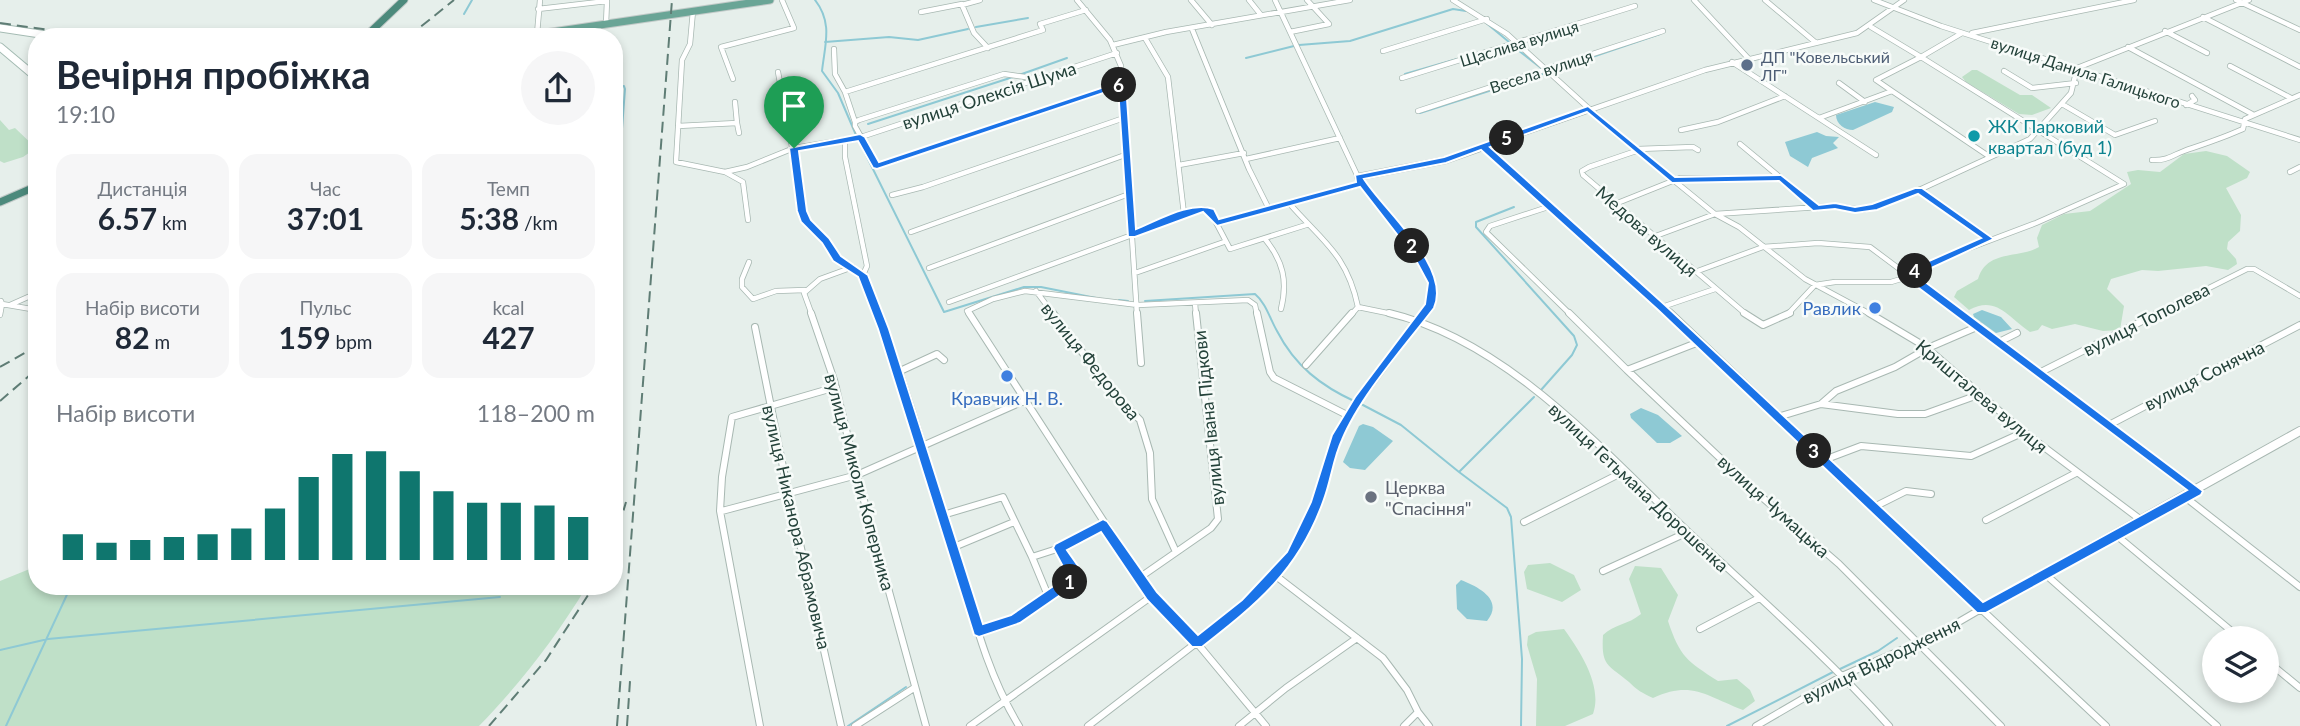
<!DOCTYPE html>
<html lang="uk">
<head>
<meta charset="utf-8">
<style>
  :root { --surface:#fff; --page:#f6f6f7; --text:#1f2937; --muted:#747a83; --accent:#0f766e }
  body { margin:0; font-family:Lato,sans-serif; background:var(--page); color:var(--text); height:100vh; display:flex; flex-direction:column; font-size:26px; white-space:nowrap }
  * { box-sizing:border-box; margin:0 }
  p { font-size:23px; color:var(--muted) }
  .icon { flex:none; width:38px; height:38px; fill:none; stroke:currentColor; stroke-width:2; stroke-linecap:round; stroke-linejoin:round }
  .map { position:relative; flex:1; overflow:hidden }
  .side { position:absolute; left:28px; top:28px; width:595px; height:567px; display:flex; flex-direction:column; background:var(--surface); border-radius:28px; box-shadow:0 4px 10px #0003 }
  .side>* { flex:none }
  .fabs { position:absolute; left:2202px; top:626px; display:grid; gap:14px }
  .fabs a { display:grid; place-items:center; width:77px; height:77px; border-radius:50%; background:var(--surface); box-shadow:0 4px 10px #0003; font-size:35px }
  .pin { position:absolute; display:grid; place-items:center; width:60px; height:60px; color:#fff; margin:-72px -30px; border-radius:50% 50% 50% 0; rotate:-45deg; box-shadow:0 0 7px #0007 }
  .pin .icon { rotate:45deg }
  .km { position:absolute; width:35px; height:35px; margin:-18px; border-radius:50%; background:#222; color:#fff; font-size:19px; line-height:35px; text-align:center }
  .round { display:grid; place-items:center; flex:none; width:74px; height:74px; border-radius:37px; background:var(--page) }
  .head { display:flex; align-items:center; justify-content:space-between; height:119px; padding:0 28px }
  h1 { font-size:38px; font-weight:700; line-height:52px }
  .stats { display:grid; grid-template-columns:repeat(3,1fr); gap:10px; height:119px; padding:7px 28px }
  .stats div { display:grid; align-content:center; border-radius:18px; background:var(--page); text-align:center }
  .stats b { font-size:30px; font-weight:700 }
  .stats small { font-size:19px; font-weight:400 }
  .stats p { font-size:19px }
  .chart { height:196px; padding:14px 28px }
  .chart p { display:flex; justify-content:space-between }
  .chart svg { width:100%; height:126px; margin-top:7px; stroke:var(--accent); stroke-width:6 }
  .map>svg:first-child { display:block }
</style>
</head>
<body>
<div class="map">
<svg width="2300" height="726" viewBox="0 0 2300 726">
  <rect width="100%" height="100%" fill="#e6efeb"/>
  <path fill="#bfe0c8" d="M1972,70H1977L2020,95H2032L2051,108L2032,115L2019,114L1966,82L1962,77Z
    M0,120L9,130L15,128L36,148L23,157L4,163L0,161Z
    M2206,151L2227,156L2250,172L2247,178L2226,188L2241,215L2240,231L2228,242L2227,249L2236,259L2237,264L2228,270L2206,266L2158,271L2142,270L2111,279L2107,289L2124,306L2120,330L2103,331L2075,324L2052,329L2042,325L2038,330L2030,332C2008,317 1996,295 1969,310L1954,297L1957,291L1978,279C1987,249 2019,259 2039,247L2037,238L2042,225L2064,214L2090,211L2131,184L2127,172L2138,170L2160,172L2184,154Z
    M1550,563L1574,575L1581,590L1562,602L1527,589L1524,572L1528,565Z
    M37,566V586H587C556,637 521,683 479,726H0V581Z
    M1635,566L1661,568L1678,595L1668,621C1680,657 1687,661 1718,681L1737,679L1750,690L1755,701L1743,710C1706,696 1692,680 1653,698C1642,693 1637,690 1629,682C1608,664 1601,667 1603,635C1614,624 1628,625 1641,614L1629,579Z
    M1564,629C1580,651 1603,686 1593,714L1565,726H1536L1537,679L1527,645L1528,636L1536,632Z"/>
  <path fill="#8ec9d4" d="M1875,102L1894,107L1892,112L1853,130C1845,130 1836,124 1836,115Z
    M1817,132L1826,136L1839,137L1833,143L1838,148L1812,158L1808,167L1790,156L1785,142Z
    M1982,310L2001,317L2012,329L1996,333L1974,317L1973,314Z
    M1641,408L1658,415L1682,436L1670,443H1657L1631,418L1630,414Z
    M1363,424L1373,427L1393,441L1365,470L1350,468L1343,462L1359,426Z
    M1461,580C1479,587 1504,600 1487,621L1467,619L1457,609L1456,585Z"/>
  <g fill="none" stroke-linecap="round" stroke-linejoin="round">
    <path stroke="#8ec9d4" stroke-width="2" d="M815,0C833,23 825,44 822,71L838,93L856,135
      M464,14L472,0
      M1485,22L1509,42
      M976,27L1028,18
      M825,42L889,37L918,40L968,29
      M1299,45L1350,41L1453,9L1466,11
      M1514,47L1541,68
      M1246,58L1294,46
      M1557,69L1660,34
      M1405,74L1457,59
      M1019,75L1067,58
      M614,87L624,86L625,89L614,234
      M1420,113L1545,73
      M868,124L1013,77
      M859,141L944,312L1024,287H1041L1096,298
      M1514,207L1476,222V227L1574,336L1577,345L1572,355L1541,390
      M1119,300L1128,301
      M1145,301L1255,294C1266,303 1270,319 1277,331C1295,366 1321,386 1356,402
      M1361,404L1401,425L1459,472L1534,397
      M1459,472L1507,508L1511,517L1522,659L1521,726
      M0,650L48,639L500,597
      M1840,669L1878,651L1897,638
      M6,726L71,586
      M848,726L906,687
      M1727,726L1835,671"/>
    <defs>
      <path id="minor-far1" d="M980,0L962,5L974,33L988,48
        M1077,0L1110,40L1121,66L1137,315
        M1191,0L1212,25
        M1249,0L1261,15
        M1275,0L1358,177L1407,238L1428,271L1432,288L1430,305L1422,315
        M1453,0L1507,34L1618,135L1715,214L1739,227L1805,279L1872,315
        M1694,0L1748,58
        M1765,0L1815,42
        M1874,0L1941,26L2300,140
        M2236,0L2300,30
        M538,9L607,1L606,24
        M693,11L690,44L682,60L676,162L725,172L747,167L794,148L861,137L1117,53
        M921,12L962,4
        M2203,17L2300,67
        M1871,27L1921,57
        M1192,29L1249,169L1269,209
        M2165,31L2207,53
        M1290,32L1329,24L1307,0
        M1972,33L2134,0
        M537,34L540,0
        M1145,38L1168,77L1184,214
        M1113,45L1166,32L1350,0
        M2128,47L2252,114
        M834,49L835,74L845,92L1043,30L1040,24L1086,10
        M1383,51L1487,19
        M1732,62L1876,155
        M2230,66L2291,98
        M2004,71L2032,88L2076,83
        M778,72L806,222L826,241L837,259L863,275L879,315
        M1033,78L1004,74L859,120L855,122V126L877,166L1122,84
        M1402,78L1635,6
        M733,79L721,47L794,28L782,0
        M1839,83L1865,102
        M1892,91L1876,80L1921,57
        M845,92L855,122
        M735,102L737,123
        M2062,104L2115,135L2155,121
        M2186,105L2195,100L2192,96
        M1418,111L1663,31
        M1819,118L1892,91L1990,157
        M678,126L737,123L739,133
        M1681,130L1718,122L1785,96
        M845,140V157L867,266L863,275
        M1740,144L1817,208
        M1483,147L1705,70L1857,33L1904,0
        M1638,149L1693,147L1698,150
        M1639,150L1589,167L1582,171L1583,175L1747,315
        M1246,159L1340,138
        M2152,160C2166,161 2171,156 2184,151C2204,144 2223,138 2243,129L2245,119L2300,95
        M1179,165L1244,153
        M725,172L743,182L748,220
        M2290,172L2300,167
        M1919,190L1989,239
        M892,195L923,187L1124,118
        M1289,203C1322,241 1347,254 1358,307L1351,315
        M1615,204L1680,178H1781
        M1551,206L1490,226L1486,232L1571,315
        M1217,223L1362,184
        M911,232L1125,155
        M1653,237L1715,214L1834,206L1863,210L1919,190L2030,139L2071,93L2077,68L2249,0
        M1265,239C1283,261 1288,281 1281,309
        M749,262L742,279V287L753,299L776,291L805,290
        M929,268L1129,194
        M1695,272L1763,247L1818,243L1870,247L1961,315
        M1135,273L1224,242
        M1036,291L1054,315
        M1,301L2,304L37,310
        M949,302L1203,209L1210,211L1230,249L1306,225
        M1195,303L1196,315
        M10,305L37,293
        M1358,307L1397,315
        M1662,307L1715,289
        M0,315L2,304
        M812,315L804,293L820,279L853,267
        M970,315L967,311L993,299L1025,291L1138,305L1248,300L1255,305L1257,315
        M1787,315L1815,285L1835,282H1891L1901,279L1951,255L2036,223L2124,184L1921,57L1962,33
        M2155,315L2247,269H2254L2300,296"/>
      <path id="minor" d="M811,313L834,380L857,475L926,726
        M878,313C910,396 933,482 959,567C975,622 989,677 1019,726
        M969,313L1152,596L1197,643L1266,726
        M1053,313L1108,387L1140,420L1150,453L1152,499L1176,552
        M1137,313L1141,363
        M1257,313L1270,372L1274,378L1349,416
        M1389,313C1512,342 1610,459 1698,541C1763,601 1830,660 1889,726
        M1569,313L1627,370L1699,342
        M1744,313L1763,325L1790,313
        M1869,313L1926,347L2020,429L2141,520
        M1959,313L2197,491
        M755,327L785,477L841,726
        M1999,342L2017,333
        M1306,365L1352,313
        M1627,370L1756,492L1839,564L2001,726
        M898,372L937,354L944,360
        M2039,373L2158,313
        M1821,404L1836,391L1895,367L1928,348L1979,326
        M1778,417L1821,404L1898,414H1925L1978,395
        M2109,425L2300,325
        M1824,460L1861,446L1971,456L2024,432
        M2185,497L2300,587
        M1874,507L1906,491L1931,494
        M722,511L857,475L1026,400
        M943,515L1003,497L1032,557
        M1986,520L2076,473
        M1524,522L1623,472
        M2116,535L2241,639
        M954,547L1014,522
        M1603,571L1688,532
        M2045,574L2217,726
        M1276,576L1383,658L1407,690L1418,712L1404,726
        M1139,578L1211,528L1218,519L1196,313
        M1049,598L1076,575L1060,548
        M1700,629L1759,598
        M979,631L1016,619L1049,598L1032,557L1060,548L1103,524
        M2266,660L2300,688
        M1418,712L1429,726
        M760,726L720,511L722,477L732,417L836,387
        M855,726L914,688
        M970,726L1152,596
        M1088,726L1247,604L1276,576L1292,555L1317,502L1336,439L1359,400L1424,313
        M1239,726L1286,688L1357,638
        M1756,726L1842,676L1938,634L1981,609L2106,726"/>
      <path id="tertiary-far1" d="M1358,177L1446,160L1483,147L1671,315"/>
      <path id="tertiary" d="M1669,313L1981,609L2300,431"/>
      <path id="secondary" d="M0,28L60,37
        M0,47L37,78"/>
      <path id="primary" d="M518,37L770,0"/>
      <path id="trunk" d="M365,37L404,0
        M0,202L37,186"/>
    </defs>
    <use href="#minor-far1" stroke="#a8b8b2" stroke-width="6"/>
    <use href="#minor" stroke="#a8b8b2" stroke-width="8"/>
    <use href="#tertiary-far1" stroke="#a8b8b2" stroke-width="8"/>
    <use href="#tertiary" stroke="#a8b8b2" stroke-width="10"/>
    <use href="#secondary" stroke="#a4bbb3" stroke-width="9"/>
    <use href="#primary" stroke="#c2cac8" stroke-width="9"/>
    <use href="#trunk" stroke="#c2cac8" stroke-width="9"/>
    <use href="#minor-far1" stroke="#fff" stroke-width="4.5"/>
    <use href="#minor" stroke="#fff" stroke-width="6"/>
    <use href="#tertiary-far1" stroke="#fff" stroke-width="6"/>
    <use href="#tertiary" stroke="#fff" stroke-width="8"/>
    <use href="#secondary" stroke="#fff" stroke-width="7"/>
    <use href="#primary" stroke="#6aa596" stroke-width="7"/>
    <use href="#trunk" stroke="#4c8a7c" stroke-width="7"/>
    <path stroke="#5f7d75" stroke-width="2" stroke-dasharray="11 6" stroke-linecap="butt" d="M0,23L98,37
      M408,37L454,0
      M0,367L37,346
      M0,401L37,369
      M614,543L626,502
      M489,726L546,660L594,586
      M617,726L672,0
      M627,726L630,681"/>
  </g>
  <path fill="#1a73e8" stroke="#fff" stroke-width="2" fill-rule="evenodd" d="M1119,82L1126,84L1136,229C1159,220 1189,201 1214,209L1219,219L1356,182L1355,175L1444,157L1588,106L1675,177L1781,175L1819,205L1835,203L1855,207L1872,204L1915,188H1922L1994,239L1916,275L2203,491L2201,495L1986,613H1977L1658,310L1481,150L1446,163L1364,179C1385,212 1452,267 1434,308C1405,346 1360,396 1342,440C1333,459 1331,482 1323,502C1298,571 1258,603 1202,647H1192L1147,600L1101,532L1067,550L1081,570L1079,582L1020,623L979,637L974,635L878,329L858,277L833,261L822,243L801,222L797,211L789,148L860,134L865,137L879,162ZM1118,88L1128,237H1135L1203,212L1217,226L1360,187L1413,255L1428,283L1425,304L1355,397L1332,435L1311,502L1287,552L1242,600L1198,635L1157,592L1107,521L1103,519L1055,544L1053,548L1068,576L1011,615L983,624L889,329L868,275L841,256L829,238L811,220L807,211L799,151L858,141L873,168L877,169ZM1587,112L1672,183L1779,181L1813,211L1835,209L1855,213L1877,210L1918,194L1981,238L1904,272V277L2187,490L1983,602L1665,305L1490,147Z"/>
  <circle fill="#5c6f8a" stroke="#f7fbf9" stroke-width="2.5" cx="1747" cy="65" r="7"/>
  <circle fill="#0f9aa8" stroke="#f7fbf9" stroke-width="2.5" cx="1974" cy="136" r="7"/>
  <g fill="#3f7fe0" stroke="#f7fbf9" stroke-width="2.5">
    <circle cx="1875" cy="308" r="7"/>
    <circle cx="1007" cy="376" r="7"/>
  </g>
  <circle fill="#6b7280" stroke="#f7fbf9" stroke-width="2.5" cx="1371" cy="497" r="7"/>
  <g text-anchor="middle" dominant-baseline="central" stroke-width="5" stroke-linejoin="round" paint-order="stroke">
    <g font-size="16" fill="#24423a" stroke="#f7fbf9">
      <text transform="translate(1519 43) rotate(-17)">Щаслива вулиця</text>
      <text transform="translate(1541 71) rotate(-18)">Весела вулиця</text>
      <text transform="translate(2086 72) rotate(18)">вулиця Данила Галицького</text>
    </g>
    <g font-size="16" fill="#4e5e75" stroke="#f7fbf9" text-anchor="start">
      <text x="1761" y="56">ДП "Ковельський<tspan x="1761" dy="18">ЛГ"</tspan></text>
    </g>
    <g font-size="18" fill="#24423a" stroke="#f7fbf9">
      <text transform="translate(989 95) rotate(-18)">вулиця Олексія Шума</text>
      <text transform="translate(1647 231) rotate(41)">Медова вулиця</text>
      <text transform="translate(2146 319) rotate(-27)">вулиця Тополева</text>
      <text transform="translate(1091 361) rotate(51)">вулиця Федорова</text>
      <text transform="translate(2204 375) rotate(-27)">вулиця Сонячна</text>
      <text transform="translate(1982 396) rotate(40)">Кришталева вулиця</text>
      <text transform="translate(1208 418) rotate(-96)">вулиця Івана Підкови</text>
      <text transform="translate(860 482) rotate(75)">вулиця Миколи Коперника</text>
      <text transform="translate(1639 487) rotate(43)">вулиця Гетьмана Дорошенка</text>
      <text transform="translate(1774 506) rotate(42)">вулиця Чумацька</text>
      <text transform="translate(797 527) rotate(77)">вулиця Никанора Абрамовича</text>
      <text transform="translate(1881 660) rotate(-26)">вулиця Відродження</text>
    </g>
    <g font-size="18" fill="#0d838f" stroke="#f7fbf9" text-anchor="start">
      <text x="1988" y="126">ЖК Парковий<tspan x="1988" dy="21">квартал (буд 1)</tspan></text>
    </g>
    <g font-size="18" fill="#366cbe" stroke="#f7fbf9" text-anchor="end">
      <text x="1861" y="308">Равлик</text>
      <text x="1007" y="398" text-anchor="middle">Кравчик Н. В.</text>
    </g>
    <g font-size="18" fill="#5b616d" stroke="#f7fbf9" text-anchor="start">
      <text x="1385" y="487">Церква<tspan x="1385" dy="21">"Спасіння"</tspan></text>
    </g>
  </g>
</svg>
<div class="fabs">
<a><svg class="icon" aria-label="layers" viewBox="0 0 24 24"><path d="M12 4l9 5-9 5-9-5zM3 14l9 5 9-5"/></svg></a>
</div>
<div class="pin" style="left:794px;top:148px;background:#1e9e55"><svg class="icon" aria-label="arrive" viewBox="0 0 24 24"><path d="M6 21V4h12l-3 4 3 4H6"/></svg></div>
<b class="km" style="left:1070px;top:582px">1</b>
<b class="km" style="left:1412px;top:246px">2</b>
<b class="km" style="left:1814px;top:451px">3</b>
<b class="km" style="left:1915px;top:271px">4</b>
<b class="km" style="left:1507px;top:138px">5</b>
<b class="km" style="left:1119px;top:85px">6</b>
<section class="side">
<div class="head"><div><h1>Вечірня пробіжка</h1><p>19:10</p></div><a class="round"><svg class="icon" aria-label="share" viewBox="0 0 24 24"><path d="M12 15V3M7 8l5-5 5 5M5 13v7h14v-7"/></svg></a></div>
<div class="stats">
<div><p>Дистанція</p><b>6.57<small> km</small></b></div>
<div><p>Час</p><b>37:01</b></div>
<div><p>Темп</p><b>5:38<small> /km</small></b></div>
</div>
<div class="stats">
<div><p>Набір висоти</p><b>82<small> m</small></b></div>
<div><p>Пульс</p><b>159<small> bpm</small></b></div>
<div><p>kcal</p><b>427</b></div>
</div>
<div class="chart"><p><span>Набір висоти</span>118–200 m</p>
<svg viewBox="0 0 160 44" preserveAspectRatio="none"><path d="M5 44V35M15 44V38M25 44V37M35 44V36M45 44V35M55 44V33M65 44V26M75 44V15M85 44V7M95 44V6M105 44V13M115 44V20M125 44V24M135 44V24M145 44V25M155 44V29"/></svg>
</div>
</section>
</div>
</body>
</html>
